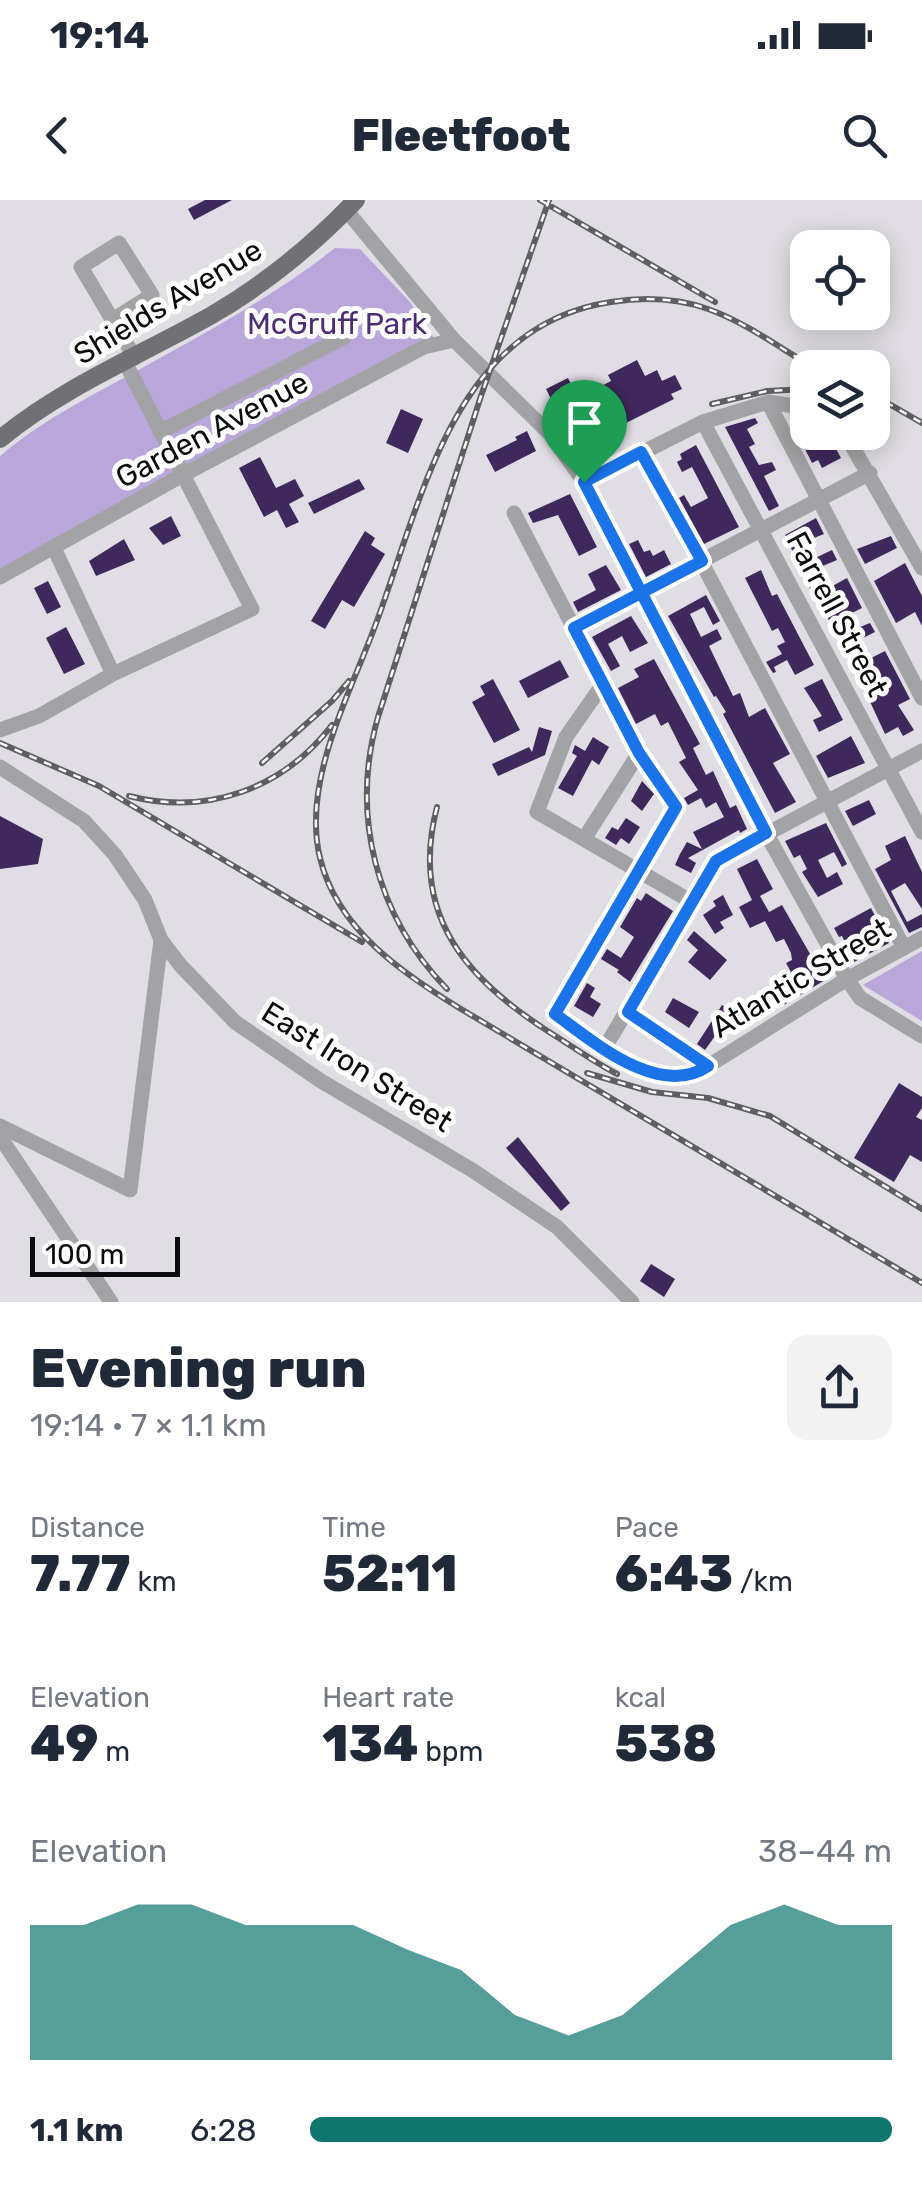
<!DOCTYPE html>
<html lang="en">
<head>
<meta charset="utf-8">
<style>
  :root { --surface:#fff; --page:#f2f2f3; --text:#1f2937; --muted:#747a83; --accent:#0f766e }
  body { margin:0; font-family:Rubik,sans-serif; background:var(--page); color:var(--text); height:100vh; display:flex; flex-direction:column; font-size:38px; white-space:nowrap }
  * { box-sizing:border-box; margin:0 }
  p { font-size:32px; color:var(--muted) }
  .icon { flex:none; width:55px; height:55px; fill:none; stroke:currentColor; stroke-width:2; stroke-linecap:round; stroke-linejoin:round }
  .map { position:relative; height:1102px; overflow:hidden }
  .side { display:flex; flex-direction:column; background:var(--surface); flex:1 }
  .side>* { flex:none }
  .fabs { position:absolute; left:790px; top:30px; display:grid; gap:20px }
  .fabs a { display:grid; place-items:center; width:100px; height:100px; border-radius:20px; background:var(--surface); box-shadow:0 5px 25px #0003; font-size:50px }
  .scale { position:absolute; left:30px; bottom:25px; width:150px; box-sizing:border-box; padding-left:10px; border:5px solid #0c0c0e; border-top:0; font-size:28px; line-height:35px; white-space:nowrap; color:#0c0c0e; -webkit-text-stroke:8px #fff; paint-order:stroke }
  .pin { position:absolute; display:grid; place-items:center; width:85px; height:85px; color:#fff; margin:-102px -42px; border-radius:50% 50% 50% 0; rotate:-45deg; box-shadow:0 0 10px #0007 }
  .pin .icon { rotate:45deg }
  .round { display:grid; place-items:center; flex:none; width:105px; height:105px; border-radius:20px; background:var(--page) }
  .summary { display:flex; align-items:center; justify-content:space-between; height:170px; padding:0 30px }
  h1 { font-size:55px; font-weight:800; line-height:75px }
  .metrics { display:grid; grid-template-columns:repeat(3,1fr); gap:15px; height:170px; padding:10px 30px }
  .metrics div { display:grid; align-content:center }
  .metrics b { font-size:50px; font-weight:800 }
  .metrics small { font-size:28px; font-weight:400 }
  .metrics p { font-size:28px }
  .chart { height:280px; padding:20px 30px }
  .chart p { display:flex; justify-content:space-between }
  .chart svg { width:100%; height:180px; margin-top:10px; fill:var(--accent); opacity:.7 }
  ul { padding:0 30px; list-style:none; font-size:32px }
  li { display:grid; grid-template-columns:160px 120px 1fr; align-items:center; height:75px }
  li i { height:25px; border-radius:12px; background:var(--accent) }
  .status { display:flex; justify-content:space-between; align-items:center; height:70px; padding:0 50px; background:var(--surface); direction:ltr }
  .status svg { height:28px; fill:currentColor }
  header { display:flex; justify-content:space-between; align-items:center; height:130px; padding:0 30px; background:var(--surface); font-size:45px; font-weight:800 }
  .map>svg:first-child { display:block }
</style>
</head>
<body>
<div class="status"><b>19:14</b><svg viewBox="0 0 49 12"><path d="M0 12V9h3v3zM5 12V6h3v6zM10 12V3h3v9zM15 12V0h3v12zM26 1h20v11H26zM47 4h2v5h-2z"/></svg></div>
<header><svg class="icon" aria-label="back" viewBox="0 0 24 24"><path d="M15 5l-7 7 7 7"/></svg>Fleetfoot<svg class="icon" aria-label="search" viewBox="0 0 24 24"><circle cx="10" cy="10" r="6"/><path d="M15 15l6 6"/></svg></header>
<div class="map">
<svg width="922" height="1102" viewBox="0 0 922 1102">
  <rect width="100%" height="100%" fill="#e0dee4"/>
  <path fill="#baa6da" d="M335,48L360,49L410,102L436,141L0,370V256C40,222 85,199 131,174C203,134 270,99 335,48Z
    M922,751V821L863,785Z"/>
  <path fill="#3f285c" d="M205,0H232L194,20L188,9Z
    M637,160L645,176L657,170L662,181L675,175L682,189L671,194L674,199L600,236L603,241L579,254L546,189L568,178L578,198L611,181L608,175Z
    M401,209L423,219L408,253L386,243Z
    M755,218L758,223L747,229L755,244L749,247L759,265L772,262L776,270L764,276L779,306L769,311L725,227Z
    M527,231L536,251L495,272L486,255L517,240L515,237Z
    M820,232L827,246L833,243L841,258L822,268L818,260L812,263L804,247L807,245L804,239Z
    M696,245L739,327L704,344L679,298L684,295L691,307L708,298L692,267L682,272L677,262L682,259L680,254Z
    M260,257L276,288L295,279L304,296L289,304L299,322L286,328L277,310L264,317L239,268Z
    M359,279L365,289L314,314L308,303Z
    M570,294L597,347L579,356L558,315L533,323L528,313Z
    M171,316L181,336L163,345L149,328Z
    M816,318L824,334L804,342L813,359L832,350L837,360L818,368L826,383L811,391L785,335Z
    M365,331L375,338L371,345L385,354L354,407L342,400L325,429L311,421Z
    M891,336L897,348L865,364L857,349Z
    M124,339L135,360L96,376L89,361Z
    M638,340L644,352L650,350L653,356L664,350L671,364L646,377L629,344Z
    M905,363L922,396V426L915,412L896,423L874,381Z
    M606,365L621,390L578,412L573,402L596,390L588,374Z
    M761,370L772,396L777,394L814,465L795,475L787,460L774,467L776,472L773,473L766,462L782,454L777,446L785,442L778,428L772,431L745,378Z
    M847,378L862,408L848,415L855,429L870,423L875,432L861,439L871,458L885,451L910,499L898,505L914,530L903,536L898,527L885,534L840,437L821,408L831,402L825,390Z
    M48,381L61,407L47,414L34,388Z
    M706,395L720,421L713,425L704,407L690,414L701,437L717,429L722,439L709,446L733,496L740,493L749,517L765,508L790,554L773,563L796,602L775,613L723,514L726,512L716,496L714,497L668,416Z
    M631,416L648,443L630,452L622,436L608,444L620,466L611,471L592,437Z
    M66,427L85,464L64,474L46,438Z
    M654,459L700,544L693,548L706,575L713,571L730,608L736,605L747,629L740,633L739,630L688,658L696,663L691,673L675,665L680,654L687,642L702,649L693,632L724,617L716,602L706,608L701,598L688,605L684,598L698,590L679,562L686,558L668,522L661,526L655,514L636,524L618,488L639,477L634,469Z
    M560,460L569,477L528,498L519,481Z
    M493,479L520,530L494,543L472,502L485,495L480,486Z
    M822,479L843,520L819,532L813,520L822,516L804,488Z
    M539,527L552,531L545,555L498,576L492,564L529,547L532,552Z
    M851,536L865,563L828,578L816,556Z
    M593,537L609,547L599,565L592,560L573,596L558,588L577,556L572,553L575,545L585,551Z
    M642,581L654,594L642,611L631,601Z
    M869,600L876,614L853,626L845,611Z
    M0,616L43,639L38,664L0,669Z
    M626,618L640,627L629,644L621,638L616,645L605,638L612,627L618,630Z
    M826,623L847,664L842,667L834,652L818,660L827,678L837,672L843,684L818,697L802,672L807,669L800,655L794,658L785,641Z
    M905,636L922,672V709L905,683L891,691L907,722L922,714V727L909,733L875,669L891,660L885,646Z
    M757,659L773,689L760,696L769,712L782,705L825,780L782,806L771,782L791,772L786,763L792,760L791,753L784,739L776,742L765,721L750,728L739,707L752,700L737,669Z
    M646,693L673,711L630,782L617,772L619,770L601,759L607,749L621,758L634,737L620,727L637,698L641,701Z
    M723,695L733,715L720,722L724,728L715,734L703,715L716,706L713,701Z
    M871,708L889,743L854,762L842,736L839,737L834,728Z
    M694,731L727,760L710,780L688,762L698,750L687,740Z
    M587,783L595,788L590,797L601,804L593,817L574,806Z
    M673,798L699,812L689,828L665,812Z
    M722,805L732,812L705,850L697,844Z
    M899,883L922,897V908L916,917L922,920V962L910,955L894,982L854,958Z
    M518,937L570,1003L561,1011L506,948Z
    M651,1064L675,1079L664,1097L640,1081Z"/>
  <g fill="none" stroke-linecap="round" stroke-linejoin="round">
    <path stroke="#a3a3a5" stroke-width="15" d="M346,10L454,140L550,234L584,282L766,633L847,779L860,798L922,836
      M114,119L152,95L119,43L81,67L135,158
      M768,202L922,498
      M703,222L922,632
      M160,232L344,137
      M844,232L922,368
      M641,252L701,361L904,748
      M584,282L703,222L768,202L808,208
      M514,313L639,553L584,639
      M54,348L113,474
      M0,377L181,276L424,147L454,140
      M573,428L870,273
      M603,484L566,537L537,612L692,702
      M0,530L39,516L113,474L252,409L125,162
      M639,553L677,607L555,815L604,849L716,661L922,551
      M0,567L84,621L115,655L145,700L161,740L181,766L235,822L321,881L472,970L557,1027L632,1102
      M628,812L708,865
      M604,849C634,867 661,878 697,873L847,779L922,738
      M0,926L130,990L161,740
      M0,937L111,1102"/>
    <path stroke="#717074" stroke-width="18" d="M0,239C63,187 141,155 212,115C265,84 314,44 356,0"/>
    <defs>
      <path id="rail" d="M540,0L715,102
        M814,168C780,148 745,122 708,109C677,98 643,97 611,102C456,125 423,295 378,418C352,491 301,580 320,658C337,729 402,773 461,809L922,1083
        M872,194L922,223
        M712,204L767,191L808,189
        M0,543L99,586L362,742
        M262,563L332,501L349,481
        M129,596C207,616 283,589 332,525
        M437,607C408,718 470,783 557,837C576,849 596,863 617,874
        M447,789C376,716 350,615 378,517L481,196L549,0
        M587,873L652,892L708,898L770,916L922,1009"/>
    </defs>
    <use href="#rail" stroke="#5f5e62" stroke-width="6"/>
    <use href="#rail" stroke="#fff" stroke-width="2.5" stroke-dasharray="8" stroke-linecap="butt"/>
  </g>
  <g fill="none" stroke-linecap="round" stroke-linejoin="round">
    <defs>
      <path id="route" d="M584,282C644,399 705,516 766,633L716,661L628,812L708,866C659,899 594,842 555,814L676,607L639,553L574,428L702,361L641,252L584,282"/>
    </defs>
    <use href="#route" stroke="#fff" stroke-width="20"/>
    <use href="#route" stroke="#1a73e8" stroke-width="12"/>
  </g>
  <g text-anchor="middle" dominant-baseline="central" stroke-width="10" stroke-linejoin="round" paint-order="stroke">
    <g font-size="30" fill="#0c0c0e" stroke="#fff">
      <text transform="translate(168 102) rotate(-31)">Shields Avenue</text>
      <text transform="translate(212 230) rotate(-28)">Garden Avenue</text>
      <text transform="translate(837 414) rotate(62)">Farrell Street</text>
      <text transform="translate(801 778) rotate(-31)">Atlantic Street</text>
      <text transform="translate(357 867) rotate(32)">East Iron Street</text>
    </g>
    <g font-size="30" fill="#4d2c74" stroke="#fff">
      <text x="337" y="124">McGruff Park</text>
    </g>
  </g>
</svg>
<div class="fabs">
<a><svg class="icon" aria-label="locate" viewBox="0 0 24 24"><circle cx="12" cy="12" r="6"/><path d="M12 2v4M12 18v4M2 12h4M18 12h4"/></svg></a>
<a><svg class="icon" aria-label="layers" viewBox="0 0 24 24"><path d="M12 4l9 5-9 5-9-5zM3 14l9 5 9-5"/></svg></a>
</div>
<div class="scale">100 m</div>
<div class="pin" style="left:584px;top:282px;background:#1e9e55"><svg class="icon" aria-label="arrive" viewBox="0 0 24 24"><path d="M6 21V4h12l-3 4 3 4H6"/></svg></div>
</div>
<section class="side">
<div class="summary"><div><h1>Evening run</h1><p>19:14 · 7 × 1.1 km</p></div><a class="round"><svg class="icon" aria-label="share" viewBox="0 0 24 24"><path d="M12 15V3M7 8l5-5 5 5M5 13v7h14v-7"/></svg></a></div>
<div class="metrics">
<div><p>Distance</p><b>7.77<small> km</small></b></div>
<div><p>Time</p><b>52:11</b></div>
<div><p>Pace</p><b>6:43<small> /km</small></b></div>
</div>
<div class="metrics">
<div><p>Elevation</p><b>49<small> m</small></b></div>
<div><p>Heart rate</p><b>134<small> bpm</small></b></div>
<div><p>kcal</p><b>538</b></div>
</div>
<div class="chart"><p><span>Elevation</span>38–44 m</p>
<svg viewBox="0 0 160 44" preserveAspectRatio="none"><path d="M0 44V11L10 11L20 6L30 6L40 11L50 11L60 11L70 17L80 22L90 33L100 38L110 33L120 22L130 11L140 6L150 11L160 11V44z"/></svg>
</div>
<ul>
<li><b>1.1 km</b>6:28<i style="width:100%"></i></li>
</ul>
</section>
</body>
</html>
